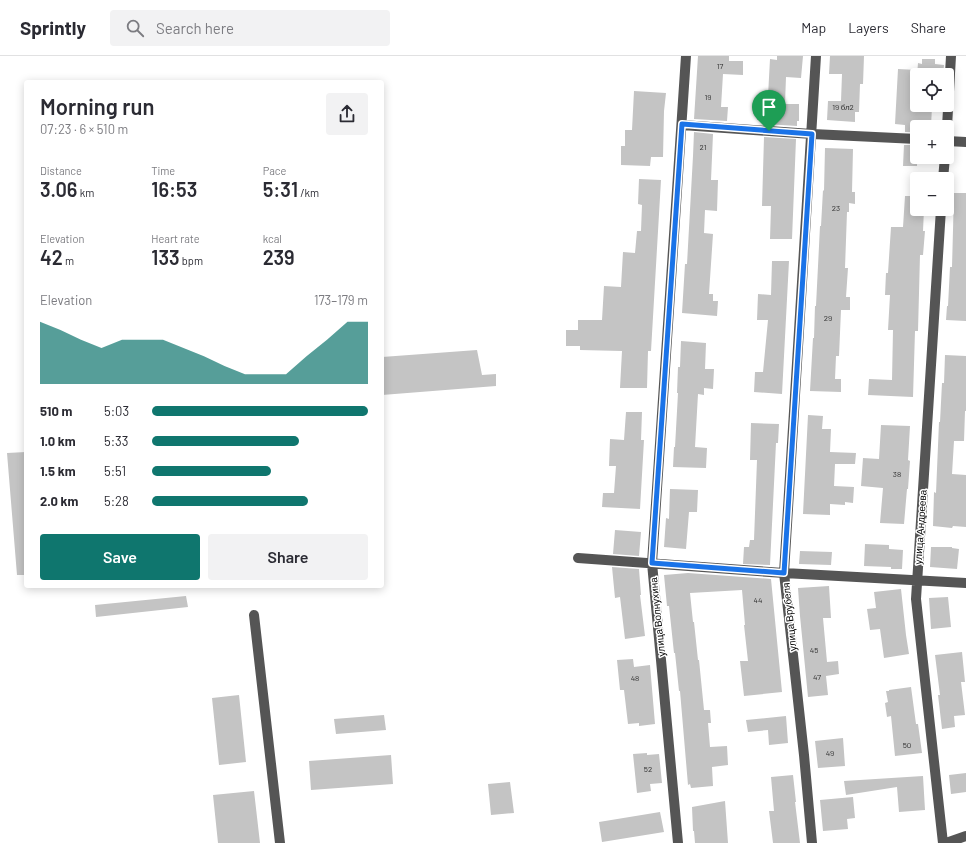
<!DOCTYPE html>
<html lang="en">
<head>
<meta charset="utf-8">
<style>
  :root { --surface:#fff; --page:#f2f2f3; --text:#2b2b33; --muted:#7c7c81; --line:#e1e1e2; --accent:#0f766e }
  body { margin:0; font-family:Barlow,sans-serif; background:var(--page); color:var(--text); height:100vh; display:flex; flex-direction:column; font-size:15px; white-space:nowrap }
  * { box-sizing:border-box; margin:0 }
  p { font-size:13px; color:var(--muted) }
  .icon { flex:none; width:22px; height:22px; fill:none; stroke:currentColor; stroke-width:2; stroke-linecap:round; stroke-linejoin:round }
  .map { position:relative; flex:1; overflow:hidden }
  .details { position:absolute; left:24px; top:24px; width:360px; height:508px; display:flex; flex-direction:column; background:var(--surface); border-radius:4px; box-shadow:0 2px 10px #0003 }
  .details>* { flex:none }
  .buttons { position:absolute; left:910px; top:12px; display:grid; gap:8px }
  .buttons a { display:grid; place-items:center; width:44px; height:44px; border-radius:4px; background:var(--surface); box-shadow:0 2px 10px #0003; font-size:20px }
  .pin { position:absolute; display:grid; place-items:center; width:34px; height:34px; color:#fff; margin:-41px -17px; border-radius:50% 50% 50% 0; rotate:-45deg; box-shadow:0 0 4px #0007 }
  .pin .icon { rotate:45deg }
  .round { display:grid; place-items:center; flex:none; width:42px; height:42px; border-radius:4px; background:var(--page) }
  .overview { display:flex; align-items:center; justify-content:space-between; height:68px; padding:0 16px }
  h1 { font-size:22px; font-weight:600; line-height:30px }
  .metrics { display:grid; grid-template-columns:repeat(3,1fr); gap:6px; height:68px; padding:4px 16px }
  .metrics div { display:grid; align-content:center }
  .metrics b { font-size:20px; font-weight:600 }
  .metrics small { font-size:11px; font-weight:400 }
  .metrics p { font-size:11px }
  .chart { height:112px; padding:8px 16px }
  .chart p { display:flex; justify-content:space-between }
  .chart svg { width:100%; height:72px; margin-top:4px; fill:var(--accent); opacity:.7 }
  .primary-button { display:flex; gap:8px; margin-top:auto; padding:8px 16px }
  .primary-button a { flex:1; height:46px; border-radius:4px; background:var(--accent); color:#fff; font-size:16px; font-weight:600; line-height:46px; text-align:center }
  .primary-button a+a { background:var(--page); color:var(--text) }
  ul { padding:0 16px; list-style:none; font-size:13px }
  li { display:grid; grid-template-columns:64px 48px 1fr; align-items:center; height:30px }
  li i { height:10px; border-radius:5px; background:var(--accent) }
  header { display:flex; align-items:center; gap:24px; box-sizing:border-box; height:56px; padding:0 20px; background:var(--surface); border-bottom:1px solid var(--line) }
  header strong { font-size:19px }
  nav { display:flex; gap:22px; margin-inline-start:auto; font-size:14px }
  .search { width:280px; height:36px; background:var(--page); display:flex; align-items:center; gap:10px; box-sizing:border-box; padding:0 14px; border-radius:4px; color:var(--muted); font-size:15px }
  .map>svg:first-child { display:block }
</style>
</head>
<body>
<header>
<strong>Sprintly</strong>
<div class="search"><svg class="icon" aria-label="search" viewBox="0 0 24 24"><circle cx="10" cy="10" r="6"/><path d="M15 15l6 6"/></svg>Search here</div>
<nav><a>Map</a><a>Layers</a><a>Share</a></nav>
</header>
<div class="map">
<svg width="966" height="787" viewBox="0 0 966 787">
  <rect width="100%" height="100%" fill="#fff"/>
  <path fill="#c4c4c4" d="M698,0H729V5H743V19L723,18L721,51H728L727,65L694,63Z
    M777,0H803L801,22L786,21L785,48H799V65H797V70L765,68V64H757L758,39L768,40L770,3L777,4Z
    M830,0H864L863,28H860L859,56H855V66L827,64L828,45H841L842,18H829Z
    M922,3H935V8L944,9L943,19H917L918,7L922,8Z
    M898,13L917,14V50L932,51L931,70L917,69V76H905V69L895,68Z
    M634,35L666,37L664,55L663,101H651L650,110L621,109V90H625V74H632Z
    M694,76L713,78L711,124H718L717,155L705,154L704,177L713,178L709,238H713V245H718L717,260L682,257L685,208H687L693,100Z
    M764,81L796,83L792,183H770L771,150H762Z
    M904,89H917V110H903Z
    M825,92L853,93L852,136H855V148L849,147V156H847L845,212H848L846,241H850V254H841L839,300H836L835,323H841V336L810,335L813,282H814L815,250H816L820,170H821L823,134L824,135Z
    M639,123L661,124L651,295H648L647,332H620L622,295L580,294V290H566V274H578V264H602L604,230L621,231L623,196L635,197L637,175H641L642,149L638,148Z
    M954,137H966V265L946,264L947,250H948L950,211H952Z
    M905,140H917V153H924L923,175H925L923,199H920L918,275H915L913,341L868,339L869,323L892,324L893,274H888L890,239H885L886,217H888L891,171H903Z
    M772,205H789L782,338L754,336L755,316H763L768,264H757L758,238L771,239Z
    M681,285L706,287L705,313H714L713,333L704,332V339L698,338L695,391L707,392L706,412L673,411L674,391H675L678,337H677L678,311H680Z
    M477,294L482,319L496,318V330L382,339V301Z
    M945,299L966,300V355H965L964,385H954L952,418L966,419V471L953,470L952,472L933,470L934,436L936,437L939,366H940L942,327H944Z
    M626,356H642L641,384H644L640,453L602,451L603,437H614L616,410H609L610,383L624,384Z
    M808,359L823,360L822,373H831L830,396L856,397L855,408H835L834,430L854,431L853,447L845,446V449L830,448V459L803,458Z
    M751,367L779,368L778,387H776L770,509L743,508L744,491H749L750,484H754L757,404H750Z
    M881,369L910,370L908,404L910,405L908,433H907L904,468L880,467L883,432L861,430L863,402L879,403Z
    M26,396V519H17L7,397Z
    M670,433L698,434L697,456H689L686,493L664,491L666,462L669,463Z
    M615,474L641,476L639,500L613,498Z
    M865,488L889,489V493L903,494L902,513H891V511L864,510Z
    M931,491H952V492L959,493L957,513L930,511Z
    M800,495L832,496L831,509L799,508Z
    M612,511L639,513L641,539H640L645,580L625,583L620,541L615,542Z
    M688,517L771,523L782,636L744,640L740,605H748L744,569H745L742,534L690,537L693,566H694L698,604H699L704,654H710L711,667H708L710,691L727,690L728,709L712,711L713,730L691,732L690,728L688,729L680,635H679L675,597H674L669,550H667L664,519Z
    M829,530L831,562H823L827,606L838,605L839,618L826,620L828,639L808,641L800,560L798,532Z
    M901,533L906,579L909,598L884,602L880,573L870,574L867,553L876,552L874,536Z
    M186,540L188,551L96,561L95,549Z
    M948,541L951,571L931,573L929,542Z
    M962,596L965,626H961L965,659L954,660L955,671L942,673L938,639H940L935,599Z
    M633,603L634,611L650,609L655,668L639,670V667L628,668L624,634H620L617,604Z
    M911,631L916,668H918L922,697L895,700L891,660L887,661L885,647L888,646L886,635H889V634Z
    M239,639L246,706L219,709L212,642Z
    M384,659L386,674L336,678L334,663Z
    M786,660L788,687L769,689L768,674L748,676L746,664Z
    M843,682L845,710L818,712L815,685Z
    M647,697V699L659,698L662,727L650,728L651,735L637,737L633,698Z
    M391,699L393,728L311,734L309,705Z
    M966,717V736L951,738L949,719Z
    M793,719L796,746H795L800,787H773L769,755H774L771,721Z
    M923,720L925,754L899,756L897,731L846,739L844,725Z
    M510,726L514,757L491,759L488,728Z
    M254,735L260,787H218L213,739Z
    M853,741L855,762L847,763L848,773L823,775L820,744Z
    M725,745L728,787H695L694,775H693L692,751Z
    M660,756L664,776L602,786L599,766Z"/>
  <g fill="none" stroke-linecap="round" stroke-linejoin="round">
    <path stroke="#555" stroke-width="10" d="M682,69L812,78L917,83
      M947,71L951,0
      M947,85L966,86
      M943,123L945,101
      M941,153L916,543L943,787
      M578,502L784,517L966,527
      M254,559L280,787
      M678,787L652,507L686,0
      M812,787L804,699L784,517L816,0
      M946,787L966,780"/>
  </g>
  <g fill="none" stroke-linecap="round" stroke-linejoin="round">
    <defs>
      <path id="route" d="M682,68L812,78L784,517L652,507Z"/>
    </defs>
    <use href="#route" stroke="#fff" stroke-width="8"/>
    <use href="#route" stroke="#1a73e8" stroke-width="5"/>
  </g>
  <g text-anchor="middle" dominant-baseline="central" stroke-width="3" stroke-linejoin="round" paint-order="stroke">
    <g font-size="8" fill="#313131">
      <text x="720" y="10">17</text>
      <text x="708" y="41">19</text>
      <text x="843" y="51">19 бл2</text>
      <text x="703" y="91">21</text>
      <text x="836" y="152">23</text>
      <text x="828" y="262">29</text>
      <text x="897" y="418">38</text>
      <text x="758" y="544">44</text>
      <text x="814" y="594">45</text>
      <text x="817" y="621">47</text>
      <text x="635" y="622">48</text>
      <text x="907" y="689">50</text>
      <text x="830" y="697">49</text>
      <text x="648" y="713">52</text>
    </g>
    <g font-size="10" fill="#000" stroke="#fff">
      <text transform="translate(920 471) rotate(-86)">улица Андреева</text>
      <text transform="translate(657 561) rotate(-96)">улица Волнухина</text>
      <text transform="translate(789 561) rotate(-96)">улица Врубеля</text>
    </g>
  </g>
</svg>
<div class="buttons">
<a><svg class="icon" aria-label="locate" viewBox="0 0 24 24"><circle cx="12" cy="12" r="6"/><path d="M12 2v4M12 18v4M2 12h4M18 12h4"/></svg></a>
<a>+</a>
<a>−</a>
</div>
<div class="pin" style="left:769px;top:75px;background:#1e9e55"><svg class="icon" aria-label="arrive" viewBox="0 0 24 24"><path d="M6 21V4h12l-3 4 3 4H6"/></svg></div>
<section class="details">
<div class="overview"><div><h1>Morning run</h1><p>07:23 · 6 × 510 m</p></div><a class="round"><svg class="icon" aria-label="share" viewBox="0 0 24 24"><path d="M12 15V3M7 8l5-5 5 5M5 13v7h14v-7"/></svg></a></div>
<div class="metrics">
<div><p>Distance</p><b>3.06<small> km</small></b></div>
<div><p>Time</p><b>16:53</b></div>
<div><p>Pace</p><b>5:31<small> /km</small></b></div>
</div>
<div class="metrics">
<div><p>Elevation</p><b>42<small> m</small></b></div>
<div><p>Heart rate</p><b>133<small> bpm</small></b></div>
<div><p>kcal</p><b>239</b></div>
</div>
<div class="chart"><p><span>Elevation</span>173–179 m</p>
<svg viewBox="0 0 160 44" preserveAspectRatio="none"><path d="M0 44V6L10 11L20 17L30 22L40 17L50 17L60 17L70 22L80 27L90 33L100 38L110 38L120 38L130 27L140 17L150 6L160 6V44z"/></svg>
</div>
<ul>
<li><b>510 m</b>5:03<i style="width:100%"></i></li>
<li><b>1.0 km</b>5:33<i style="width:68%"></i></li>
<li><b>1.5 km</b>5:51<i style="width:55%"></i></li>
<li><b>2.0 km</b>5:28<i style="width:72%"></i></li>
</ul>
<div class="primary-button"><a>Save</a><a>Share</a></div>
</section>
</div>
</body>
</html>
